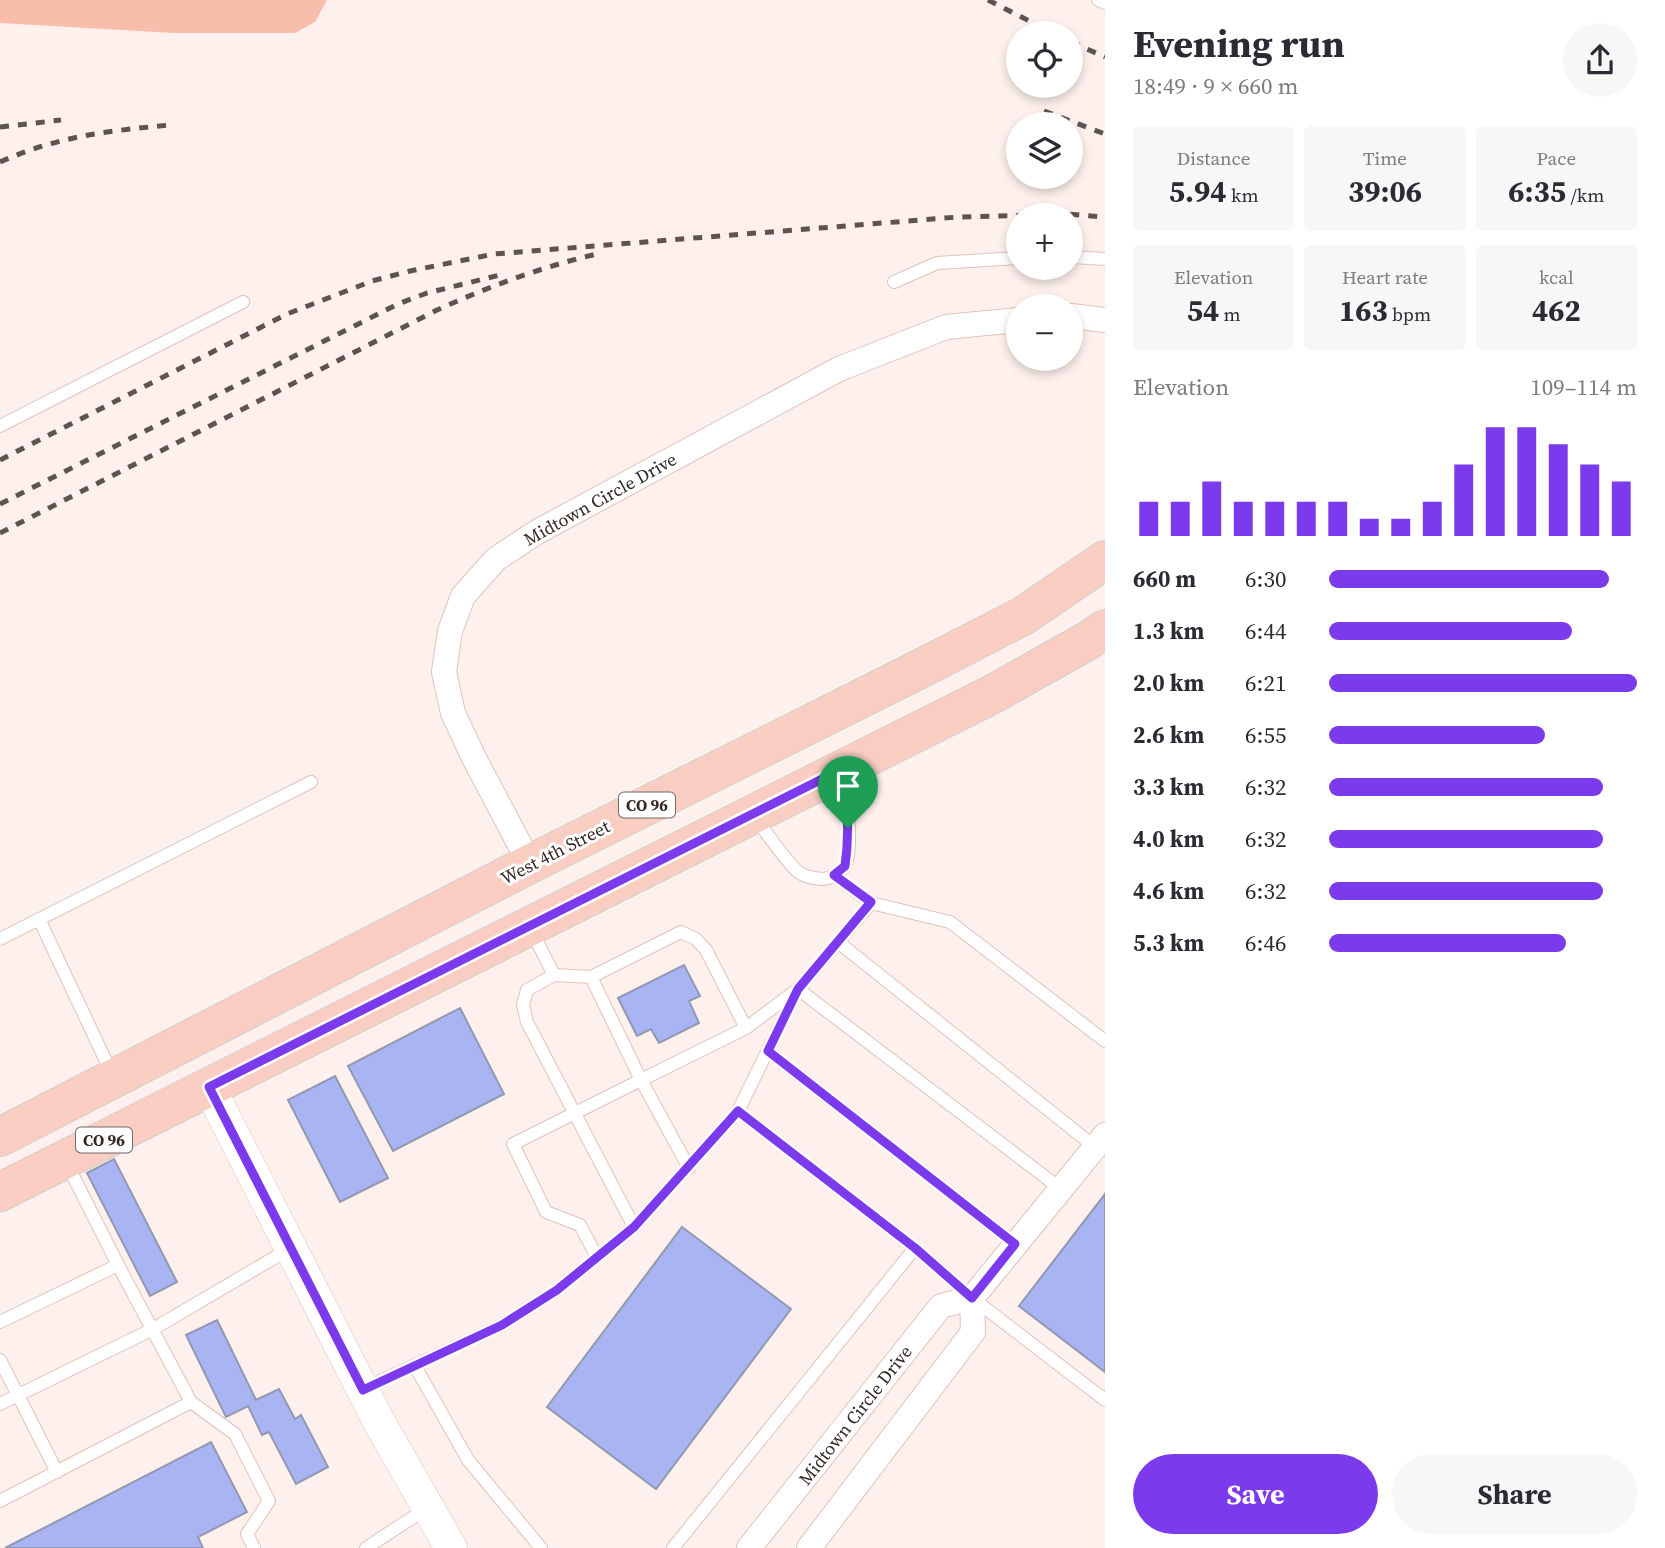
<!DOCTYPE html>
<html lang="en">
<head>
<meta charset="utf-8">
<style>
  :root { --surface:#fff; --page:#f7f7f7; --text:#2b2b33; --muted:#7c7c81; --accent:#7c3aed }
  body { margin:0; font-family:"Source Serif 4",serif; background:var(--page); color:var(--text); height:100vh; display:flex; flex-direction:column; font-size:26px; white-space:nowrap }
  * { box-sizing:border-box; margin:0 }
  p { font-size:23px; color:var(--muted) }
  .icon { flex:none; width:38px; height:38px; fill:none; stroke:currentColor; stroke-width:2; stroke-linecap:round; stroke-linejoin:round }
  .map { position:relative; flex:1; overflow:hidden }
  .sheet { display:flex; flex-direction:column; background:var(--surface); width:560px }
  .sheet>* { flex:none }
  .controls { position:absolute; left:1006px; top:21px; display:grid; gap:14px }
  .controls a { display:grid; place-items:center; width:77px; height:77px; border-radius:50%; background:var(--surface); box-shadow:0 4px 10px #0003; font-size:35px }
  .pin { position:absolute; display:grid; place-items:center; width:60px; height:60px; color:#fff; margin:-72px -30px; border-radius:50% 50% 50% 0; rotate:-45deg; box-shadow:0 0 7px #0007 }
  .pin .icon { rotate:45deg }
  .round { display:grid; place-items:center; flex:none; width:74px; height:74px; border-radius:37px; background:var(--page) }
  .headline { display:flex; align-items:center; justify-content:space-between; height:119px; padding:0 28px }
  h1 { font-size:38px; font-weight:700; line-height:52px }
  .stats { display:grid; grid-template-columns:repeat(3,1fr); gap:10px; height:119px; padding:7px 28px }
  .stats div { display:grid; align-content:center; border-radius:7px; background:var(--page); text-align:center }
  .stats b { font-size:30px; font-weight:700 }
  .stats small { font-size:19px; font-weight:400 }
  .stats p { font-size:19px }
  .chart { height:196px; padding:14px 28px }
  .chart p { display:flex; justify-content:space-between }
  .chart svg { width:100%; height:126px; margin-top:7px; stroke:var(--accent); stroke-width:6 }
  .cta { display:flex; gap:14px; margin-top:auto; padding:14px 28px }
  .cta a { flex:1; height:80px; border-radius:42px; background:var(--accent); color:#fff; font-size:28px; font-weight:700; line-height:80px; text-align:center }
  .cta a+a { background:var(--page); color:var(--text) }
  ul { padding:0 28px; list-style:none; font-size:23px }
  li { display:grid; grid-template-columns:112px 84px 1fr; align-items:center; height:52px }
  li i { height:18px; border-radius:9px; background:var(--accent) }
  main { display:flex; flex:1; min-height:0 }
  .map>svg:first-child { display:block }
</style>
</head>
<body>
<main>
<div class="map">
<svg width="1105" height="1548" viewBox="0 0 1105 1548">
  <rect width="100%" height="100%" fill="#fef1ed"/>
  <path fill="#f9bdac" d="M0,0H327L315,22L295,33H174L0,23Z"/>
  <path fill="#a9b5f2" stroke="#9298b1" stroke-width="2" d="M684,965L700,996L689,1001L699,1023L659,1043L651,1029L637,1036L618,998Z
    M460,1008L504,1094L393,1151L348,1066Z
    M335,1076L388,1178L340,1202L288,1100Z
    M114,1159L177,1282L150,1296L87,1173Z
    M1105,1194V1372L1019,1306Z
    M682,1227L791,1309L656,1489L547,1407Z
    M217,1320L256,1400L279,1389L295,1419L301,1415L328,1467L296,1484L269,1432L262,1435L248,1406L226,1417L186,1335Z
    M211,1442L247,1512L198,1537L203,1548H5Z"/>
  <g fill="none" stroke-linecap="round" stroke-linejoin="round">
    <defs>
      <path id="service" d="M1098,0L1105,3
        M1071,257L1105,259
        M894,282L937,263L1018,258
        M0,426L243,302
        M756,819C769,836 782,856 797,871C804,877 813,878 822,879C830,879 841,873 845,866C854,847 846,795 843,774
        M834,875L871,903L950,922L1105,1041
        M39,919L112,1074
        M531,930L554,975L591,977L641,1080L746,1028L798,989L871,903
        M0,939L311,782
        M838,942L1095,1147
        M554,975L527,990L523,1005L527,1022L634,1227
        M591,977L681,932L696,939L706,950L746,1028
        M768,1051L1015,1244
        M738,1111L915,1248L972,1298L1105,1400
        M66,1162L118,1265
        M597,1257L580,1225L546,1212L513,1144L641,1080L689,1168
        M0,1322L118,1265L191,1402L235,1434L269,1501L247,1534L254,1548
        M0,1360L57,1472
        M415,1366L468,1460L541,1548
        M363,1389L502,1325L557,1290L634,1227L738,1111L798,989L1061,1189
        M0,1404L153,1329L291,1248
        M0,1501L191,1402
        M366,1548L427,1508
        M673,1548L915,1248"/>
      <path id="minor" d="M1071,316L1105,320
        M530,864L474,758L453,713L444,672L450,631L463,596L496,559L537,532L839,369L946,327L1018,320
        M749,1548L941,1306L972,1298L1105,1135
        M809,1548L973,1332L972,1298"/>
      <path id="tertiary" d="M209,1087L378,1420L451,1548"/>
      <path id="primary" d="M0,1137L530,864L912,673L1023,616L1105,560
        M0,1192L991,695L1089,640L1105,629"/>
    </defs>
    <use href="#service" stroke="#e1c2b9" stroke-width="14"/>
    <use href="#minor" stroke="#e1c2b9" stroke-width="26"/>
    <use href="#tertiary" stroke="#e1c2b9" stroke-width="33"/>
    <use href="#primary" stroke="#d2d0cf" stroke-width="40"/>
    <use href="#service" stroke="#fff" stroke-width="12"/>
    <use href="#minor" stroke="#fff" stroke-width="24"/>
    <use href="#tertiary" stroke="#fff" stroke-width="32"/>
    <use href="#primary" stroke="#f9cdc1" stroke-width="38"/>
    <path stroke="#5f534f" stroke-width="5" stroke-dasharray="9 9" stroke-linecap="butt" d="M988,0L1053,33
      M1071,42L1105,57
      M1044,111L1105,134
      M0,127L61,120
      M0,162C59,136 107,131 170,125
      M0,460L287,314L372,281L410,271L494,254L958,217L1066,214L1105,217
      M0,504L398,304L427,293L500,275
      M0,533L437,310C490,286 544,266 601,253"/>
  </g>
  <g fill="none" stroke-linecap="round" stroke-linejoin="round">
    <defs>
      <path id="route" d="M842,769C847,802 850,833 845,866L834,875L871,902L798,989L768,1051L1015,1244L972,1298L915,1248L738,1111L634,1227L557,1290L502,1325L363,1390L209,1087Z"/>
    </defs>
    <use href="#route" stroke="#fff" stroke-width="14"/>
    <use href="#route" stroke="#7c3aed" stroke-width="9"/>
  </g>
  <g text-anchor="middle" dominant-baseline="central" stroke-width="6" stroke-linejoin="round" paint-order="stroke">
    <g fill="#fff" stroke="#706866" stroke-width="2">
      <rect x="619" y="792.5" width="56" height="25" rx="5"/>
      <rect x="76" y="1127.5" width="56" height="25" rx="5"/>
    </g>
    <g font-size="16" font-weight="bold" fill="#332824">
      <text x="647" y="805">CO 96</text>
      <text x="104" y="1140">CO 96</text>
    </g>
    <g font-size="18" fill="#332824" stroke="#fff">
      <text transform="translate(600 499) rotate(-29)">Midtown Circle Drive</text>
      <text transform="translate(555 852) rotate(-27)">West 4th Street</text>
      <text transform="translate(855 1415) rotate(-52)">Midtown Circle Drive</text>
    </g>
  </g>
</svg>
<div class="controls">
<a><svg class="icon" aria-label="locate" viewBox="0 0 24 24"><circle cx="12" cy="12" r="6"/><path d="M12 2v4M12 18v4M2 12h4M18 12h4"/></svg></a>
<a><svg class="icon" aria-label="layers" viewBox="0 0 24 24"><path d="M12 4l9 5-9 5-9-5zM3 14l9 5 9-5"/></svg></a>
<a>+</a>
<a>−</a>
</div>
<div class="pin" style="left:848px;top:828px;background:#1e9e55"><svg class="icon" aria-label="arrive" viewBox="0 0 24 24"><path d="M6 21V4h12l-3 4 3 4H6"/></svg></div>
</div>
<section class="sheet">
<div class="headline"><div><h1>Evening run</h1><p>18:49 · 9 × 660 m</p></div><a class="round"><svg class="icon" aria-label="share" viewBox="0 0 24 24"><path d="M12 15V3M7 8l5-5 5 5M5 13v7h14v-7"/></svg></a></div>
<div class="stats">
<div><p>Distance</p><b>5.94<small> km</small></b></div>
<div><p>Time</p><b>39:06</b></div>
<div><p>Pace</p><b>6:35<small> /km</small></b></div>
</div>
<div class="stats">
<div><p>Elevation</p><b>54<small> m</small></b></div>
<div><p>Heart rate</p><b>163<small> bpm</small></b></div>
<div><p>kcal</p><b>462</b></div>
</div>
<div class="chart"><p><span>Elevation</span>109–114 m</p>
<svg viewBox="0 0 160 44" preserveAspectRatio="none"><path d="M5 44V32M15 44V32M25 44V25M35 44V32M45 44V32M55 44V32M65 44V32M75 44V38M85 44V38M95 44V32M105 44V19M115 44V6M125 44V6M135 44V12M145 44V19M155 44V25"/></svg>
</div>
<ul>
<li><b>660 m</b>6:30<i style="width:91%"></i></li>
<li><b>1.3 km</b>6:44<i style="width:79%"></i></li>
<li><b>2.0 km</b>6:21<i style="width:100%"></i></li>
<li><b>2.6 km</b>6:55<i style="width:70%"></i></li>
<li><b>3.3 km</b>6:32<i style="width:89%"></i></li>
<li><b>4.0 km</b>6:32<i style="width:89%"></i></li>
<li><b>4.6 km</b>6:32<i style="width:89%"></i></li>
<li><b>5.3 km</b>6:46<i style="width:77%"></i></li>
</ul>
<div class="cta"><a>Save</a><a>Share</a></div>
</section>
</main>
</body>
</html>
